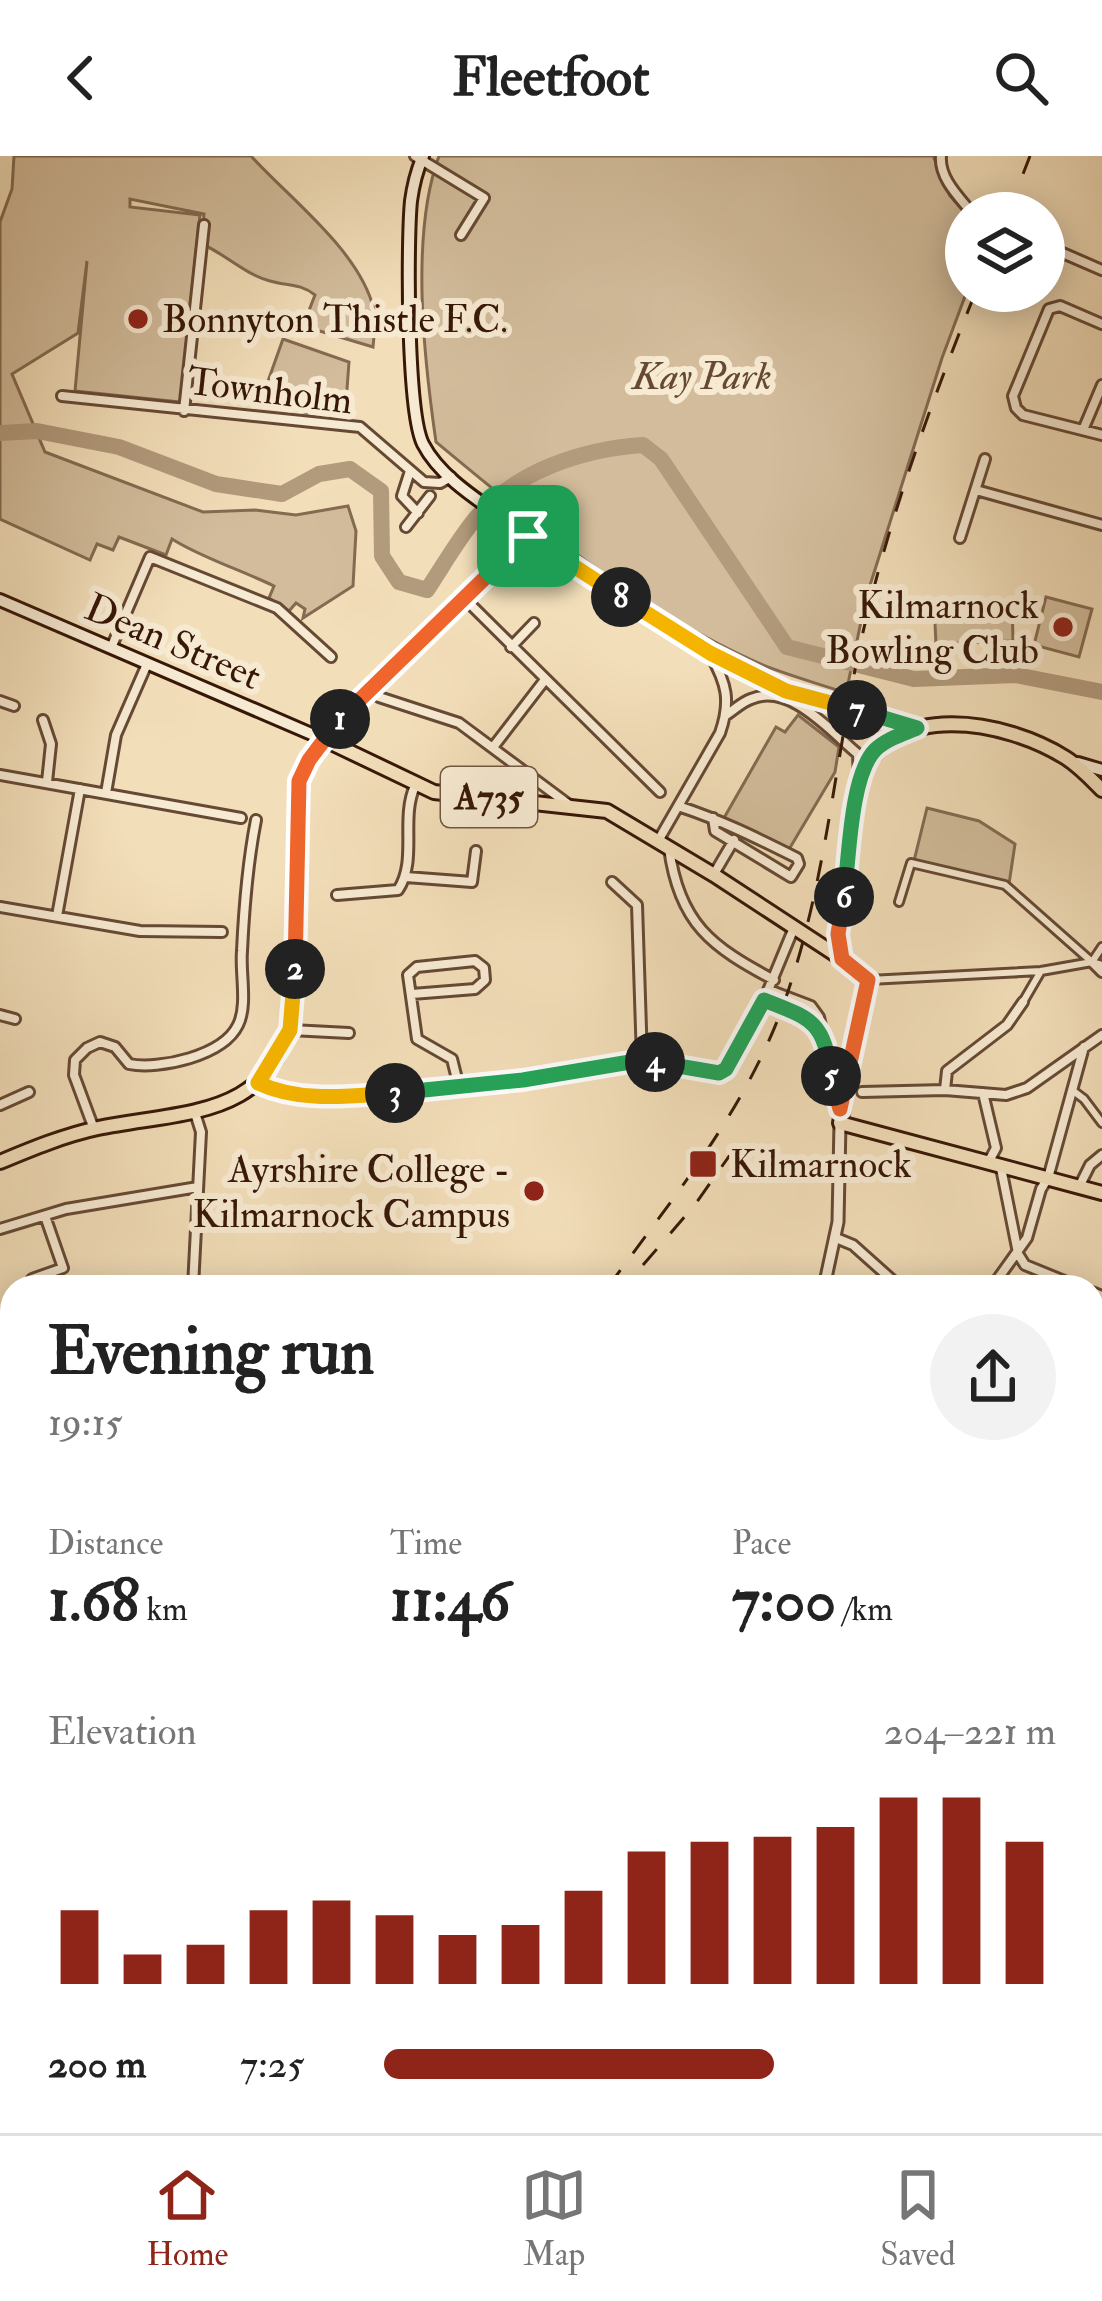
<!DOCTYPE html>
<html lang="en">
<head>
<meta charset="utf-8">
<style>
  :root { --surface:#fff; --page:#f2f2f2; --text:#222; --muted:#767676; --line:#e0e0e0; --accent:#8f2418 }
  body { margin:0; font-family:"IM FELL Double Pica",serif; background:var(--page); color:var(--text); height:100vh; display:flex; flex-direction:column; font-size:45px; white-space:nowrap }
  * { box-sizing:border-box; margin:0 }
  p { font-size:39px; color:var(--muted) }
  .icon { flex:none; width:66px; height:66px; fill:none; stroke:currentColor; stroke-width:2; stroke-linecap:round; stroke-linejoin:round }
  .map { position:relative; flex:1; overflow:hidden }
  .sheet { position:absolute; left:0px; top:1119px; width:1104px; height:858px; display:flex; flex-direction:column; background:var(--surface); border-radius:36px 36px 0 0; box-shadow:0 6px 30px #0003 }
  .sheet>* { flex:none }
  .buttons { position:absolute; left:945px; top:36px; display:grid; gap:24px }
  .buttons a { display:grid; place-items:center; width:120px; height:120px; border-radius:50%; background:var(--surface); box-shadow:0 6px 30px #0003; font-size:60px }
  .pin { position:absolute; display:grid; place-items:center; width:102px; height:102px; color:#fff; margin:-51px; border-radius:24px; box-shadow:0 6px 18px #0006 }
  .km { position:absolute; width:60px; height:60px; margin:-30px; border-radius:50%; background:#222; color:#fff; font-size:33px; line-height:60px; text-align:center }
  .round { display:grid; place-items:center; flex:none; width:126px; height:126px; border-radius:63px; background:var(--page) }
  .overview { display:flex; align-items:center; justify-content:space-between; height:204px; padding:0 48px }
  h1 { font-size:66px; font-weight:700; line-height:90px }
  .stats { display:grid; grid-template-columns:repeat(3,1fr); gap:18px; height:204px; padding:12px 48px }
  .stats div { display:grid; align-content:center }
  .stats b { font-size:60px; font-weight:700 }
  .stats small { font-size:33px; font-weight:400 }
  .stats p { font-size:33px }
  .chart { height:336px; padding:24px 48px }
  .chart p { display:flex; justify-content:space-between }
  .chart svg { width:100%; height:216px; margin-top:12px; stroke:var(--accent); stroke-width:6 }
  ul { padding:0 48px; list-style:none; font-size:39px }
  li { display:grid; grid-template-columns:192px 144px 1fr; align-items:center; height:90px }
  li i { height:30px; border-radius:15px; background:var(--accent) }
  header { display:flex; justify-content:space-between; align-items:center; height:156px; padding:0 48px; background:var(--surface); font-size:54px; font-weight:700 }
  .dock { display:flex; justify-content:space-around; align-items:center; height:168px; border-top:3px solid var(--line); background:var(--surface); font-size:33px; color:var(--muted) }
  .dock a { display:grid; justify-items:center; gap:6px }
  .dock .active { color:var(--accent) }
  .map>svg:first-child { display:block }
</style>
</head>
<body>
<header><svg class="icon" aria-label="back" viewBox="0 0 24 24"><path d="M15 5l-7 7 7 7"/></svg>Fleetfoot<svg class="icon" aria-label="search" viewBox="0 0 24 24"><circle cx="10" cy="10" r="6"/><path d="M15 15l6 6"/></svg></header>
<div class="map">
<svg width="1102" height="1977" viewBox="0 0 1102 1977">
  <rect width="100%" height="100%" fill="#f2deb9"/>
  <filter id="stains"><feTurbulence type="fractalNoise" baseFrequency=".00167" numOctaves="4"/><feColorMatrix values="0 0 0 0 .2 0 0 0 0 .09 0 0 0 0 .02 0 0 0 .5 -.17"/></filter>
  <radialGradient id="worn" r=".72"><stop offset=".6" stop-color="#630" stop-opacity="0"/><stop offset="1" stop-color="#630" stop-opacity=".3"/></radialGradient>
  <path fill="#d2bc9b" stroke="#846a51" stroke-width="3" d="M14,0H251C291,44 360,95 374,154C376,165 374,180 373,191L303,170L315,139C300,127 287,130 270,125C246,119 225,98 202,88L204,58L130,43V51L200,59L180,246L75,235L87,105L78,177L12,218L45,296L203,356L255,354L296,359L348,350L356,375L353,430L303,462L305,453L296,447L289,455L269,442L274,430C241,414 200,401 172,383L166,399L119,381L113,394L97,388L90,404L0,363V66L12,33Z
    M439,0H933L950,40L967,57V135L942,202L866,442L846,537C817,527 786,519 758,507C637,453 536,369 436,286C424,203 410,79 439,0Z
    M283,183L349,206L345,260L306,257L262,242Z
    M1046,441L1092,453L1079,501L1034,489Z
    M1012,444L1013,485L936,488L934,448Z
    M798,559L839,591L835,616L788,695L724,662L776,571L785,576Z
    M927,652L979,665L1015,688L1009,728L914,705Z
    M0,1180L12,1183V1495L0,1493Z
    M315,1965H497L489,1977H314Z"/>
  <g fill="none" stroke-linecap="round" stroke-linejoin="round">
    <path stroke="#b29a7c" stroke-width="16" d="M0,277L37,275L119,291L216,328L282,338L319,318L350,313L381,335L382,400L399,426L427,434C443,410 457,385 475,363C515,315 583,293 643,289L661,303L787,491L914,523L1016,519L1102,536"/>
    <defs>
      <path id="pedestrian" d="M899,746L911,707L1005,729L1092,806L1102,809
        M1092,806L1102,791
        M869,824L1041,815L1092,806
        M1023,846L1041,815
        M1072,934L1084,943L1102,967"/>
      <path id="minor" d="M415,0L484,42L461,79
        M941,0C939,22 959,41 972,57
        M1044,89L1102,114
        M1102,168L1060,150L1049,153L1013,240L1016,252L1023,259L1102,279
        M62,240L360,271L424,326L440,327L451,321
        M184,255L204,69
        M1083,274L1102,229
        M410,315L402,340L418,357
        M976,334L1102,369
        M406,371L430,340
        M960,382L985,303
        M465,443L660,636
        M511,491L534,467
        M111,492L150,401L277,452L331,501
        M379,541L459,567L568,648
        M0,545L14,550
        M726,559C734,554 742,546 751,543C790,526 831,576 858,598L859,625
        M43,564L51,588L47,626
        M494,590L544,525
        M0,619L241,662
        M106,637L116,579L147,508
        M678,650C721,664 757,682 797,702L799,708L791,721L715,675L713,662
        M658,685L720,577C731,545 727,528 710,498
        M669,692C679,768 712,791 774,824
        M714,718L734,684
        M406,721L472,726L476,695
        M612,726L637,749L642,904
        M337,739L398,734C418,704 400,663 415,630
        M0,751L140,775L222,776
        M57,760L80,633
        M1092,806L1102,816
        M769,834L811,850L819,861L839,951
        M412,838L475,833L485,824L484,812L475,805L417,811L408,819L417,883L452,903L459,931
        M764,844L811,864L820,877
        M0,859L15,863
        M291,874L349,877
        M258,927C333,963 550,918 637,905C663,901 692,917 719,917L726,913L764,844L793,774
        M945,934L947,915L1007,869L1023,846
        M862,936L945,934L1006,939L1027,932L1102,879
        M983,937L996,992L989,1005
        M0,949L29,936
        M94,973L74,919L75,904L87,892L100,886L115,891L129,908C159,914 223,900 238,869C248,849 240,817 242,795C244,752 248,705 256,664
        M1001,1012L1018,1097
        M1079,1031L1090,1009L1102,999
        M0,1073L66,1053L198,1031
        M836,1082L853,1089L900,1131
        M1018,1098L1025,1109L1079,1131
        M32,1123L63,1112L45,1060
        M193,1131L201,976L195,957
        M992,1131L1027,1082L1041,1033L1048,1022L1084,891
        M1092,1136L1102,1140
        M1092,1318L1102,1328
        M1092,1432L1102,1435
        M1092,1484L1102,1446
        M0,1600L12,1593
        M1092,1679L1102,1682
        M1092,1923L1102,1926
        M517,1965L536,1977
        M230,1977L254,1965
        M308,1977V1965
        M581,1977L588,1965
        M634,1977L637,1965
        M773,1977L776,1965
        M940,1977L951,1965"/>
      <path id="tertiary" d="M824,1131L838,1066L840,967
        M1092,1507L1102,1510
        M619,1977L622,1965"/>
      <path id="secondary" d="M423,0C417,14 413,30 411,45C407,86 407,256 423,288C443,327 494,353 528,380
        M0,444L323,583
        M1078,607L1102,614
        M0,1725L12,1746
        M0,1762L12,1784
        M112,1965L120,1977
        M126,1965L133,1977
        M1085,1977L1102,1961"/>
      <path id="primary" d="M323,583L434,636L607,655L714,719L856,812L868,824L840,967L1102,1037
        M841,803L839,778L859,626C889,542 1006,564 1066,602C1080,611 1091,623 1102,634
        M0,1006C31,993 65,979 98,972C186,954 275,964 294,851L299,625L332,570L528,380L710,497L786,535L917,572"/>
    </defs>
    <use href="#pedestrian" stroke="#664934" stroke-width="12"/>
    <use href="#minor" stroke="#664934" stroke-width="14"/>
    <use href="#tertiary" stroke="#664934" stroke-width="15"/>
    <use href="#secondary" stroke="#371707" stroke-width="16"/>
    <use href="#primary" stroke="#371707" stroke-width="18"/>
    <use href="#pedestrian" stroke="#f7ead2" stroke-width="6"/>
    <use href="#minor" stroke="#f7ead2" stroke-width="8"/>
    <use href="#tertiary" stroke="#f7ead2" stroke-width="9"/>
    <use href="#secondary" stroke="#f7ead2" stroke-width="10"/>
    <use href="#primary" stroke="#f2deb9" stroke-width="12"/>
    <path stroke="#371707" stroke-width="3" stroke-dasharray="21 21" stroke-linecap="butt" d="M1008,57L1030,0
      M643,1109L694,1050L744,979
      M608,1131C670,1046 739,962 778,863C823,747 833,619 858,499C884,375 929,252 976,135
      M1092,1781L1102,1784
      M0,1966L12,1953"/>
  </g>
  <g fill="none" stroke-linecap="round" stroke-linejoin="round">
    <defs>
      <path id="split-1" d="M340,563L528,380"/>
      <path id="split-2" d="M295,813L299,625L309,604L340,563"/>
      <path id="split-3" d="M295,813L290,874L258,927C300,947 350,940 395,937"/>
      <path id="split-4" d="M395,937L523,924L642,904L655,906"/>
      <path id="split-5" d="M655,906L719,917L726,913L764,844C812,863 824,865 831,920"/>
      <path id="split-6" d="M831,920L840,953L868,824L842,803L838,778L844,741"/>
      <path id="split-7" d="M844,741C849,705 850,620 875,594C886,583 903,578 917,572L857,554"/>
      <path id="split-8" d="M621,441L710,497L786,535L857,554"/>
      <path id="split-9" d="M528,380L621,441"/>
    </defs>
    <use href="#split-1" stroke="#fff" stroke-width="24"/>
    <use href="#split-2" stroke="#fff" stroke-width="24"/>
    <use href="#split-3" stroke="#fff" stroke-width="24"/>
    <use href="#split-4" stroke="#fff" stroke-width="24"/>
    <use href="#split-5" stroke="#fff" stroke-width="24"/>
    <use href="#split-6" stroke="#fff" stroke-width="24"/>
    <use href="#split-7" stroke="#fff" stroke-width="24"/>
    <use href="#split-8" stroke="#fff" stroke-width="24"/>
    <use href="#split-9" stroke="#fff" stroke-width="24"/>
    <use href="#split-1" stroke="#f0652b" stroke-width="15"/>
    <use href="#split-2" stroke="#f0652b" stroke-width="15"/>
    <use href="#split-3" stroke="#f5b400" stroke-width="15"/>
    <use href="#split-4" stroke="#22a559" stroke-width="15"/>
    <use href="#split-5" stroke="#22a559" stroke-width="15"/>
    <use href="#split-6" stroke="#f0652b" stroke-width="15"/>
    <use href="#split-7" stroke="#22a559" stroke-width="15"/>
    <use href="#split-8" stroke="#f5b400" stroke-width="15"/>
    <use href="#split-9" stroke="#f5b400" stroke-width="15"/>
  </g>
  <g fill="#8f2418" stroke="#f7ead2" stroke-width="4.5">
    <circle cx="138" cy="163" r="12"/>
    <circle cx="1063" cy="471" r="12"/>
    <rect x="688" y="993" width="30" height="30" rx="6"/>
    <circle cx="534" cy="1035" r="12"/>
  </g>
  <g text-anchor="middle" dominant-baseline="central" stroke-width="12" stroke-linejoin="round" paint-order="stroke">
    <rect fill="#f7ead2" stroke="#715644" stroke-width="3" x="441" y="611" width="96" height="60" rx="9"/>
    <g font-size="36" font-weight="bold" fill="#371707">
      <text x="489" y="641">A735</text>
    </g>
    <g font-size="39" fill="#371707" stroke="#f7ead2" text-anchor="start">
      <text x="162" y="163">Bonnyton Thistle F.C.</text>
      <text x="1039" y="449" text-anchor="end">Kilmarnock<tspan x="1039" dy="45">Bowling Club</tspan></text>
      <text x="730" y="1008">Kilmarnock</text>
      <text x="510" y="1013" text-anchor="end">Ayrshire College -<tspan x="510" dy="45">Kilmarnock Campus</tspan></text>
    </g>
    <g font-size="39" font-style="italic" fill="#664933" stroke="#f7ead2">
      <text x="702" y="220">Kay Park</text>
    </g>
    <g font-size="39" fill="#371707" stroke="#f7ead2">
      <text transform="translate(270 235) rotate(7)">Townholm</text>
      <text transform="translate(173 486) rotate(23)">Dean Street</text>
    </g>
  </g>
  <rect width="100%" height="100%" filter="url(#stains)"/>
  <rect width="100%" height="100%" fill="url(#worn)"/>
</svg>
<div class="buttons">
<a><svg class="icon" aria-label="layers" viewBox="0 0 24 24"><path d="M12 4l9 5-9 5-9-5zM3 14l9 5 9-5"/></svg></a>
</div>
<div class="pin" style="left:528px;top:380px;background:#1e9e55"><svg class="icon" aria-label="arrive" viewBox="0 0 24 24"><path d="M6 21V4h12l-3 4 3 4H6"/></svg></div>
<b class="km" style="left:340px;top:563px">1</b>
<b class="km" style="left:295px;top:813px">2</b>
<b class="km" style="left:395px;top:937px">3</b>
<b class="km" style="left:655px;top:906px">4</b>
<b class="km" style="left:831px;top:920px">5</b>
<b class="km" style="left:844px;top:741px">6</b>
<b class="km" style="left:857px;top:554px">7</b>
<b class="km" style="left:621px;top:441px">8</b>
<section class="sheet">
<div class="overview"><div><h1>Evening run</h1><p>19:15</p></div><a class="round"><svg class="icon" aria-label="share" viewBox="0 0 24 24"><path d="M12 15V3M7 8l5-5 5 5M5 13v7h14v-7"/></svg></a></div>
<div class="stats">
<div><p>Distance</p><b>1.68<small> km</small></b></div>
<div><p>Time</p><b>11:46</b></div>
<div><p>Pace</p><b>7:00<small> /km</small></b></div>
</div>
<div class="chart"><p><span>Elevation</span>204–221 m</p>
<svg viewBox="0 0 160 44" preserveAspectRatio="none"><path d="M5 44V29M15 44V38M25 44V36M35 44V29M45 44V27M55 44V30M65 44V34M75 44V32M85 44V25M95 44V17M105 44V15M115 44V14M125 44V12M135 44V6M145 44V6M155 44V15"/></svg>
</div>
<ul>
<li><b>200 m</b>7:25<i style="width:58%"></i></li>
</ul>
</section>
</div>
<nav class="dock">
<a class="active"><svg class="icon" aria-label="home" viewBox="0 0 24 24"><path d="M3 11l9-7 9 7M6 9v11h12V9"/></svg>Home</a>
<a><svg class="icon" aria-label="map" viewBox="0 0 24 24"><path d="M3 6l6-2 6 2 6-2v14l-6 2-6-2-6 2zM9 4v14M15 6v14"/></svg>Map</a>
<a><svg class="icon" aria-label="saved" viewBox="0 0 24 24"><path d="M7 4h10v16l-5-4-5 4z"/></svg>Saved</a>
</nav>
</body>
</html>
